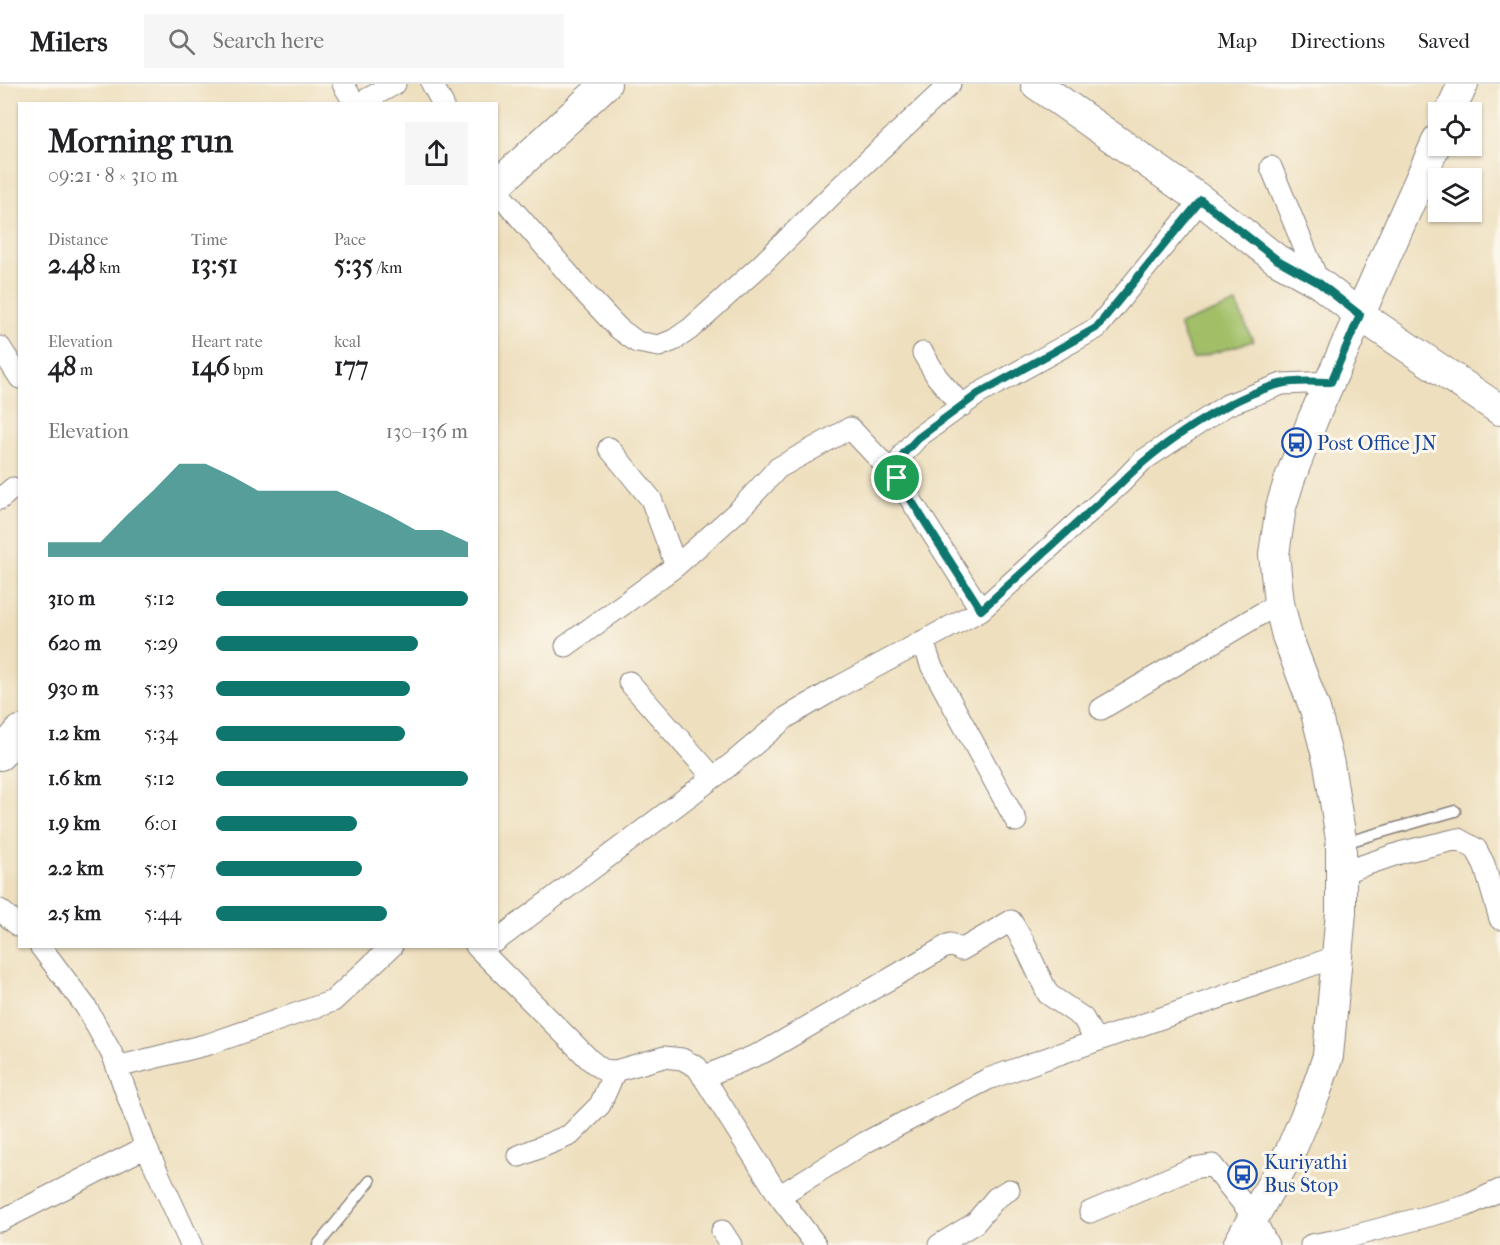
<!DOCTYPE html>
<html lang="en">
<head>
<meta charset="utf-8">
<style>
  :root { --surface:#fff; --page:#f6f6f6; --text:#202124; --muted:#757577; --line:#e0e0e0; --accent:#0f766e }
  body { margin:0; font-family:"IM FELL French Canon",serif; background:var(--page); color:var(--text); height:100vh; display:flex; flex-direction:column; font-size:22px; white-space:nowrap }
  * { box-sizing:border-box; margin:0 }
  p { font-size:20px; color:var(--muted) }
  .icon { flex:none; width:33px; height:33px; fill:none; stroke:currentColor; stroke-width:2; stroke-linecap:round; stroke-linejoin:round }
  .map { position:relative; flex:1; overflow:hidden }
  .side { position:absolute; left:18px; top:18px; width:480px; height:846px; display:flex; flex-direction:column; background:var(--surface); border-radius:0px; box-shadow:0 2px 4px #0004 }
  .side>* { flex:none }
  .controls { position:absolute; left:1428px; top:18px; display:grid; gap:12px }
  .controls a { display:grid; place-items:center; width:54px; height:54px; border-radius:0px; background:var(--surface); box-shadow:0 2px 4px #0004; font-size:30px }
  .pin { position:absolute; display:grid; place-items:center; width:51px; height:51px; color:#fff; margin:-26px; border:3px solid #fff; border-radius:50%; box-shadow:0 2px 6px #0007 }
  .round { display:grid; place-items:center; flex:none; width:63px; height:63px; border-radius:0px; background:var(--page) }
  .headline { display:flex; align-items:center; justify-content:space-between; height:102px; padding:0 30px }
  h1 { font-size:33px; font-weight:700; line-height:45px }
  .metrics { display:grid; grid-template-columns:repeat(3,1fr); gap:9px; height:102px; padding:6px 30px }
  .metrics div { display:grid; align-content:center }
  .metrics b { font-size:26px; font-weight:700 }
  .metrics small { font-size:16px; font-weight:400 }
  .metrics p { font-size:16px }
  .chart { height:168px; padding:12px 30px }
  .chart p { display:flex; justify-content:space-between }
  .chart svg { width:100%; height:108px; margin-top:6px; fill:var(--accent); opacity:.7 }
  ul { padding:0 30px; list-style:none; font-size:20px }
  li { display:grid; grid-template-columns:96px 72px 1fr; align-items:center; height:45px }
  li i { height:15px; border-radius:8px; background:var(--accent) }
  header { display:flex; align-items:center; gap:36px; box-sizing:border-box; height:84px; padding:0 30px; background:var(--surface); border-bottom:2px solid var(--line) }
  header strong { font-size:28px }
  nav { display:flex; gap:33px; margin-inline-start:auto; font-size:21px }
  .search { width:420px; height:54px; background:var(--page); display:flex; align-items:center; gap:15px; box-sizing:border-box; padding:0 21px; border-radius:0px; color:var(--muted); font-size:22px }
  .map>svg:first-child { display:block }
</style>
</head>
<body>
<header>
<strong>Milers</strong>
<div class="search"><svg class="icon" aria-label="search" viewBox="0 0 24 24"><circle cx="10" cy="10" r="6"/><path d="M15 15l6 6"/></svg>Search here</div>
<nav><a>Map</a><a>Directions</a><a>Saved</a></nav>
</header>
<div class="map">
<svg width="1500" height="1161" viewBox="0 0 1500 1161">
  <rect width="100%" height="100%" fill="#fbf7ec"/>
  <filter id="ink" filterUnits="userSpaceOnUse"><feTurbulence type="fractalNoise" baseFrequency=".0167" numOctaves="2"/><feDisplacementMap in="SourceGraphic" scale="12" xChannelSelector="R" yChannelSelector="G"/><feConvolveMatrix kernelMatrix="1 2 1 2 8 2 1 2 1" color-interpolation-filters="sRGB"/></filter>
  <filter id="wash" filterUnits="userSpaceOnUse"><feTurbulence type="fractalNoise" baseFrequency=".008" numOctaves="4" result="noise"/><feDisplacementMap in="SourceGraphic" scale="24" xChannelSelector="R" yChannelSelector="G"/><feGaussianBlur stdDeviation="1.35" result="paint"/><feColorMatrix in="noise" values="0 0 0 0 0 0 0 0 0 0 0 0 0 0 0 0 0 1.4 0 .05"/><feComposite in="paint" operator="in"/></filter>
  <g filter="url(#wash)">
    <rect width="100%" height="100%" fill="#eedfbe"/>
    <path fill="#a2bf67" stroke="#627051" stroke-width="1.5" d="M1236,219L1253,257L1193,275L1179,241Z"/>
  </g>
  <g filter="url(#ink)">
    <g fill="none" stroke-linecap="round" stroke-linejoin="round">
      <defs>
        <path id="lane" d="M1344,759L1455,727
          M318,1161L370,1097"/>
        <path id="street" d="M343,0L355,20
          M432,0L443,20
          M358,20L395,0
          M1271,83L1319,199
          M496,106L585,209L618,244L637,258L659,262L674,256L690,245L761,181L840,103L950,0
          M0,263L20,294
          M923,269L937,293L962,322
          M609,364L651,415L676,482
          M0,415L13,404
          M981,526L897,394L899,379L904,369L918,353L978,310L1097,244L1201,116
          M923,557L931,581L1016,737
          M566,562L676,482L739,426L778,384L850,344L897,394
          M629,598L713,693
          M1101,625L1279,519
          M1341,789L1403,768L1458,755L1476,765L1484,780L1500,835
          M0,826L20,843
          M496,857L730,681L787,633L840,602L981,526L1121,399L1142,377L1227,321L1282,300L1331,298
          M40,862L86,923L113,972L146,1063L191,1161
          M476,862L590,976L603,986L615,987L664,973L682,975L697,983L779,1112L816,1161
          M117,983L209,960L333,917L392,862
          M703,993L764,968L950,860L961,866L1011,837L1023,857L1048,910L1083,934L1096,957
          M519,1072L570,1051L600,1021L615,987
          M779,1112L866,1058L988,995L1338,872
          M1090,1128L1193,1084L1212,1081L1253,1132L1268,1161
          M0,1137L146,1063
          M722,1147L731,1161
          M939,1161L975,1139L996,1114L1009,1106
          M1311,1161L1338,1156L1466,1122L1500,1106"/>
        <path id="secondary" d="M1036,0L1201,116L1276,175L1319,199L1360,231L1500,326
          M1450,28L1463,0
          M496,102L606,0
          M0,671L20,647
          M1238,1161L1291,1066L1315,1010L1328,972L1341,828V755L1329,680L1315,625L1287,552L1279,519L1274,470L1281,423L1290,394L1313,335L1438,55"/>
      </defs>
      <use href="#lane" stroke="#88807c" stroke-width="13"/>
      <use href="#street" stroke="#88807c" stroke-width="23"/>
      <use href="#secondary" stroke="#88807c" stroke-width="32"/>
      <use href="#lane" stroke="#fff" stroke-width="10"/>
      <use href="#street" stroke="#fff" stroke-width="21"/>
      <use href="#secondary" stroke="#fff" stroke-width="30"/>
    </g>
  </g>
  <g fill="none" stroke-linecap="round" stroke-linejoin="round" filter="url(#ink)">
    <defs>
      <path id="route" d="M1201,116L1276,175L1319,199L1360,231L1331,298C1315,298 1296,296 1280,300C1229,313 1158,361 1121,399L981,526L897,394L899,380L904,369L918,354L978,310L1096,244Z"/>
    </defs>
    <use href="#route" stroke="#fff" stroke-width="12"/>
    <use href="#route" stroke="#0f766e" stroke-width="8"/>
  </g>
  <defs>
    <symbol id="bus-ring" viewBox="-11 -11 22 22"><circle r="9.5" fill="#fbf7ec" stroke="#1a4fb4" stroke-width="1.5"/><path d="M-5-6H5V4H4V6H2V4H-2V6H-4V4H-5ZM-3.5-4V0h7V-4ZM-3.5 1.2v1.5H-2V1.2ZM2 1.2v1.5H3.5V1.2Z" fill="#1a4fb4"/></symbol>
  </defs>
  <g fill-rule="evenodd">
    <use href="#bus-ring" x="1280" y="342" width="33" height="33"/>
    <use href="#bus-ring" x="1226" y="1074" width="33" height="33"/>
  </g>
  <g text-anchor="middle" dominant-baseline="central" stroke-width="6" stroke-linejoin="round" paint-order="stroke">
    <g font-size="20" fill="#164399" stroke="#fbf7ec" text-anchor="start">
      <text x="1317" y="359">Post Office JN</text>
      <text x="1264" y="1078">Kuriyathi<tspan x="1264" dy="23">Bus Stop</tspan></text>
    </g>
  </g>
</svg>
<div class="controls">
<a><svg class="icon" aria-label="locate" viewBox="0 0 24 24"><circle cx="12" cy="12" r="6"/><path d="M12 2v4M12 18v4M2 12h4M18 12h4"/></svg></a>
<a><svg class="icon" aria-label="layers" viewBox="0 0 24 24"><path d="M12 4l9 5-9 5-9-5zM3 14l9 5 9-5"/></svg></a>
</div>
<div class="pin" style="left:897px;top:394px;background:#1e9e55"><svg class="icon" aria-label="arrive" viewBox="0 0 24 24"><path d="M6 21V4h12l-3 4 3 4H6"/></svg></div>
<section class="side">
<div class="headline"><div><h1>Morning run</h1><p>09:21 · 8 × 310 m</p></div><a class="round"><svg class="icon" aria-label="share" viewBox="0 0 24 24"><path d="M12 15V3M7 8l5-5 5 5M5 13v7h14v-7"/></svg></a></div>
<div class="metrics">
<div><p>Distance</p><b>2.48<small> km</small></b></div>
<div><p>Time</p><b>13:51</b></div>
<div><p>Pace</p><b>5:35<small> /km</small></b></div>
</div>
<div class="metrics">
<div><p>Elevation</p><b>48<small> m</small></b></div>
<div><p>Heart rate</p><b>146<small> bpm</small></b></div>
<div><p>kcal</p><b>177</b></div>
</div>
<div class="chart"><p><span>Elevation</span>130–136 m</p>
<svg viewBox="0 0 160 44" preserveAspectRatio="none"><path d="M0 44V38L10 38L20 38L30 27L40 17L50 6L60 6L70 11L80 17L90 17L100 17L110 17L120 22L130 27L140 33L150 33L160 38V44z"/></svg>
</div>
<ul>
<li><b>310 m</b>5:12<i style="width:100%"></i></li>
<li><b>620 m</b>5:29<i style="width:80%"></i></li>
<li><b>930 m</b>5:33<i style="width:77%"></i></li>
<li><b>1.2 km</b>5:34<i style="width:75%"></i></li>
<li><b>1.6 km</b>5:12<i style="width:100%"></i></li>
<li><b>1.9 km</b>6:01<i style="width:56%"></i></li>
<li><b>2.2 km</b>5:57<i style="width:58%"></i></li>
<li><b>2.5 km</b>5:44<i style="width:68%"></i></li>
</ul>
</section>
</div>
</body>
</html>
